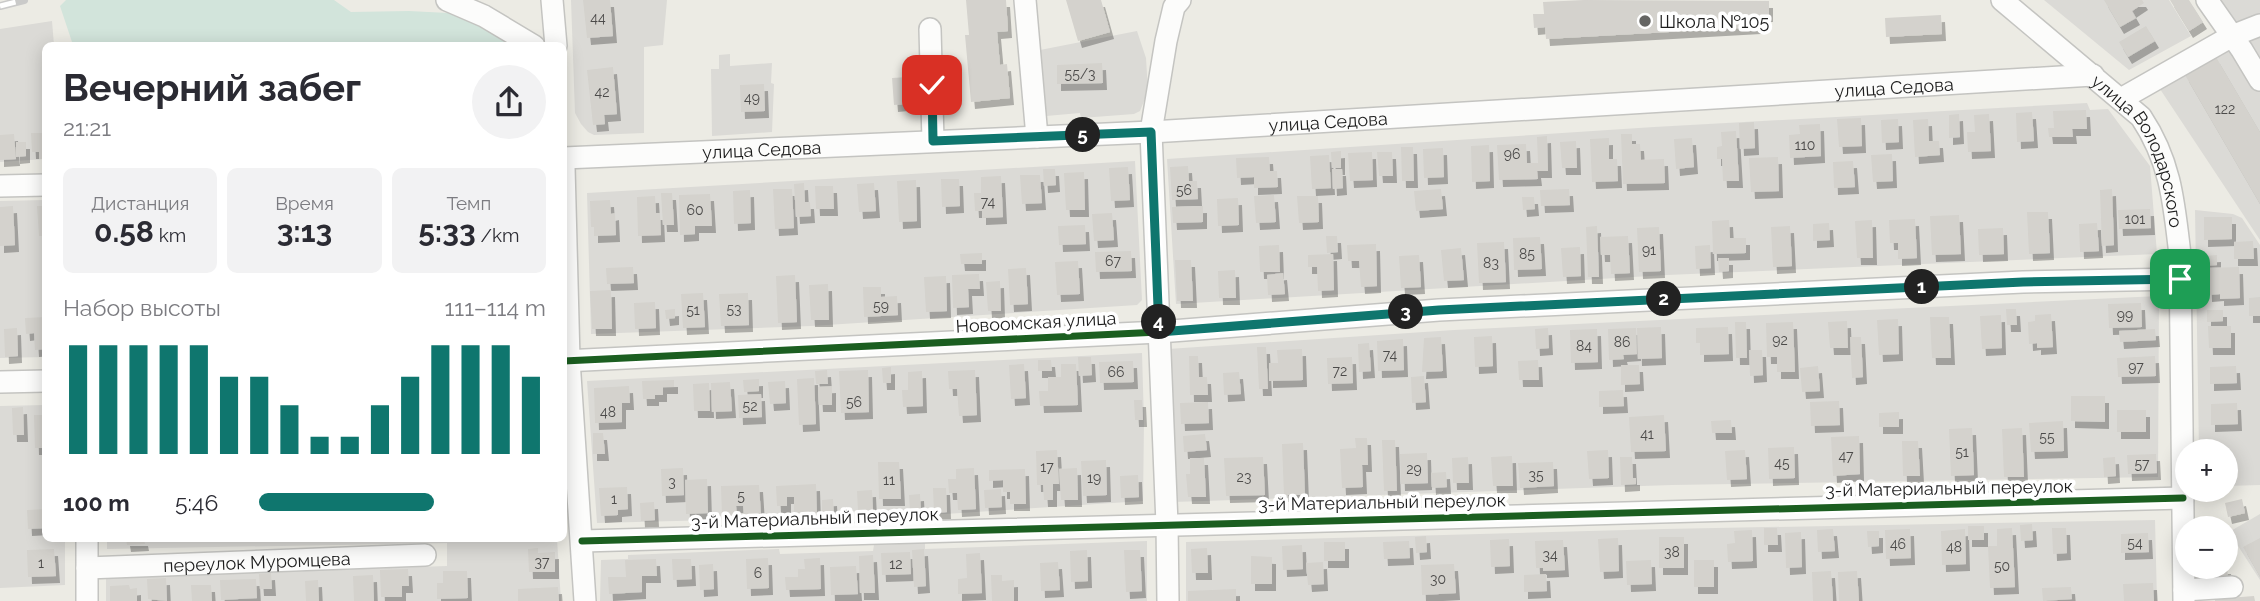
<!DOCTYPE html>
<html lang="ru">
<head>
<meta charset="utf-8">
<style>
  :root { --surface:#fff; --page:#f2f2f3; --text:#2b2b33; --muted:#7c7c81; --accent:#0f766e }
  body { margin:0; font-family:Raleway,sans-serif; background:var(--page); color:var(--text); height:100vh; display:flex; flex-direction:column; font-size:26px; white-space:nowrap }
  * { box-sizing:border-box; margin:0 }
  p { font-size:23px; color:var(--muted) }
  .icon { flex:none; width:38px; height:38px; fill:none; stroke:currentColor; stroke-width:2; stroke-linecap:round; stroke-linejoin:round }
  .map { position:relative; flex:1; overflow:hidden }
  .panel { position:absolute; left:42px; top:42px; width:525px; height:500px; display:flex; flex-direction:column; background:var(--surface); border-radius:10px; box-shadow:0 4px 18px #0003 }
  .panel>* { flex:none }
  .fabs { position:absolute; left:2175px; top:439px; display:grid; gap:14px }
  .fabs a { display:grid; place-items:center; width:63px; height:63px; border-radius:50%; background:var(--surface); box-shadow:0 4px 18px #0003; font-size:35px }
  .pin { position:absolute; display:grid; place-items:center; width:60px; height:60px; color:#fff; margin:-30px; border-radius:14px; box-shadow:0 4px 10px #0006 }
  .km { position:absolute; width:35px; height:35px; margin:-18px; border-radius:50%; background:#222; color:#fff; font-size:19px; line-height:35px; text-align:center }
  .round { display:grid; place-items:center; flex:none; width:74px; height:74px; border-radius:37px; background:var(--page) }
  .overview { display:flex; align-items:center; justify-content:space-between; height:119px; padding:0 21px }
  h1 { font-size:38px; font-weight:700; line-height:52px }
  .figures { display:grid; grid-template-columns:repeat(3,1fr); gap:10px; height:119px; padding:7px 21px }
  .figures div { display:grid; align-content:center; border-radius:10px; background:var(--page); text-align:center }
  .figures b { font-size:30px; font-weight:700 }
  .figures small { font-size:19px; font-weight:400 }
  .figures p { font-size:19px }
  .chart { height:196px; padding:14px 21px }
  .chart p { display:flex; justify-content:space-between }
  .chart svg { width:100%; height:126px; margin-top:7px; stroke:var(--accent); stroke-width:6 }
  ul { padding:0 21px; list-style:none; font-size:23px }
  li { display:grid; grid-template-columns:112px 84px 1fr; align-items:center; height:52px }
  li i { height:18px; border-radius:9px; background:var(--accent) }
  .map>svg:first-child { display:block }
</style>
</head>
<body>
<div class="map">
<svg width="2260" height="601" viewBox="0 0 2260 601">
  <defs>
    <filter id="shadow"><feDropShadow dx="4" dy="7" stdDeviation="0" flood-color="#0004"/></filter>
  </defs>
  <rect width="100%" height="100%" fill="#ecebe4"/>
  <path fill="#dbdad6" d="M571,0H667L663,45L644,47V133L594,135L588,132L581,124L575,113Z
    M2044,0H2169L2191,36L2129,70Z
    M2215,0H2260V240L2158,86L2242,38Z
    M52,21L54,45L46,46L45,159L0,162V29Z
    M1137,31L1146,58L1148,91L1140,111L1134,114L1081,118L1080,113L1046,116L1040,50Z
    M730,54V66L772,63L771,83L774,84L772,132L712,136L711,69H719V55Z
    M2087,103L2090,110L2108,109L2150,166L2157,254L1667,275L1176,304L1167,159L1654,127Z
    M1135,161L1142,300L1137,305L811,326L591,334L587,193Z
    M45,200V357L0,358V201Z
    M2195,210L2233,214L2242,218L2260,245V485L2226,486V452L2199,451Z
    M2159,296L2158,477L1672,485L1173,502L1168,349L1454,330Z
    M1142,353L1144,422L1143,501L945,514L597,523L587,381Z
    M45,405L46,539H65V585L0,588V406Z
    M2260,514V580L2229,532Z
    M2155,520L2157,601H1186V542L1664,529Z
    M107,539H557L561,601H106V578L447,566V543L107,549Z
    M1147,541V601H600L601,560L628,559V555L779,549L780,554L873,551L874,545L925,543V549Z"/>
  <path fill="#d2e4db" d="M66,0H334L351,12L409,11L448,13L489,30L511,45H73L60,6Z"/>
  <path fill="#d4d2cd" filter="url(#shadow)" d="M583,0H610L613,36L587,38Z
    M966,0H1006L1008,31L997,32L1000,65L1007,64L1010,98L971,102L965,35H969Z
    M1066,0H1101L1110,32L1078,41Z
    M1584,0L1769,1V15H1757V27L1546,39L1545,27L1534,28L1533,14H1544L1543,2Z
    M2104,0H2142L2144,3L2132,11L2136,18L2120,27Z
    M2170,0H2189L2203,22L2189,31Z
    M1941,15L1942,34L1886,37L1885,18Z
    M2146,26L2155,41L2128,57L2119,42Z
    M2216,57L2260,132V204L2185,75Z
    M1102,63L1103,83L1057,84V65Z
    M613,67L617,114L604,115L605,124L593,125L587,70Z
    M908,77L909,87L924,86L925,102L894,105L892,78Z
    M764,84L765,111L741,112L740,85Z
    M2086,110L2087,129H2072L2073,137H2049L2048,128H2054L2053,111Z
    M2032,112L2034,141L2017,142L2016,113Z
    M1959,114L1960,137L1949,138V115Z
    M1989,114L1991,151L1968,152L1967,132H1975L1974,115Z
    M1861,118L1862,146L1839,147L1837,119Z
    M1898,119L1899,142L1882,143L1881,120Z
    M1928,119L1929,141H1939L1940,155L1915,157L1913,120Z
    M1754,122L1755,148L1740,149L1739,123Z
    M1820,124L1821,156L1790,158L1789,135L1800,134L1799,125Z
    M1736,131L1739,181H1723L1722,159H1717V147L1722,146L1721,132Z
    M31,133H46V159H39V152H32Z
    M14,134L16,159L0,160V135Z
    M1621,134H1632V144H1640L1641,160L1664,159L1665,183L1623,184Z
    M1547,136L1548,171H1537L1538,179L1499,180L1497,145L1526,144L1527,163H1538L1537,137Z
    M1609,138V159H1617L1618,181L1592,182L1590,139Z
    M1692,138L1694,167L1676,169L1674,139Z
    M1576,141L1577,168H1562L1560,142Z
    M16,142H26V156L16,157Z
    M1489,145L1490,181L1472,182L1471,146Z
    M1401,147H1413L1414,181H1402Z
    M1443,148L1444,177L1424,178L1423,149Z
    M1341,151V168H1332L1331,152Z
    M1372,152L1373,180L1350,181L1348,153Z
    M1377,152H1392L1393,176H1379Z
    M1892,154L1893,181L1873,182L1871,155Z
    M1329,155L1331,188L1312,189L1310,156Z
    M1269,157L1270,171H1277L1278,187L1254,188V177L1237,178L1236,158Z
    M1778,157L1779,191L1751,192L1749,158Z
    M1853,161L1855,187L1834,188L1833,162Z
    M1188,166L1189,181H1197L1198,199L1172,200L1170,167Z
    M1128,167L1130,200L1111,201L1109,168Z
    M1043,169H1055L1056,185L1044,186Z
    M1332,169H1342L1343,188L1333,189Z
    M1084,172L1085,210H1066L1064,173Z
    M1020,175H1040L1042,203L1022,204Z
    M1001,176L1003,217L982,218V211H975L974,193H981V177Z
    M941,179H959L960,206L942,207Z
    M916,180L917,221L899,222L897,181Z
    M804,183L805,202H810L811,216L796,217L794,184Z
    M874,183L876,211L859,212L857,184Z
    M815,186H833L834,209H816Z
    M773,189H792L794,228L775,229Z
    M1441,189L1443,209L1416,211L1414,191Z
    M1569,189L1570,205L1541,206L1540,190Z
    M2112,189L2114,245L2102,246L2100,190Z
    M750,190L751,223L734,224L733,191Z
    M661,193H672L674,225H663Z
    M710,194L712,226H695V234L680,235L679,195Z
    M1274,195L1276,222L1256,223L1254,196Z
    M655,196L656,213H660L661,235L638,236L637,197Z
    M1297,196H1318L1319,222L1299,223Z
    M1522,197H1534L1535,209L1523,210Z
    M1238,198L1239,225L1218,226L1217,199Z
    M610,200L611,214L615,213L616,235L594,236V227H591L590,201Z
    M13,206L15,245L0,246V207Z
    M37,206H46V236H39Z
    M1203,206V222L1173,223L1172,207Z
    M2150,209L2151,228L2119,229L2118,210Z
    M2027,212H2048L2050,253L2029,254Z
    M1112,213L1114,240L1094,241L1092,214Z
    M1959,215L1961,254L1932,255L1930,216Z
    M2204,217H2232V239L2204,240Z
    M1915,219L1917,258L1898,259V243H1890L1889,220Z
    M1729,220L1730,238H1746V253L1713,254L1712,221Z
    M1872,220L1873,258H1857L1855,221Z
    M1829,223L1830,240L1813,241V224Z
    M2097,223L2099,251L2080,252L2079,224Z
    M1085,225L1086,244L1059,245L1058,226Z
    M1597,226L1599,277H1588L1586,227Z
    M1790,226L1792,266L1773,267L1771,227Z
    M1659,227L1661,271L1639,272L1637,228Z
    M2003,228L2004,254L1979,255L1978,229Z
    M1326,236H1337L1338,252L1327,253Z
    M1628,236L1630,273L1611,274L1610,255H1601L1600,237Z
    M1540,237L1542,269L1514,270L1513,238Z
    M2253,241L2254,259H2234V242Z
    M1504,242L1506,282L1479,283L1477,243Z
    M1376,244L1377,286L1361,287L1359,261H1348L1347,245Z
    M1279,245L1280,272H1260L1259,246Z
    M1710,245L1711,268L1696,269L1695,246Z
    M1580,247L1581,276L1563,277L1561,248Z
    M1461,248L1464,280L1444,281L1441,250Z
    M1131,251L1132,271L1096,272L1095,252Z
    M982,253V264H961L960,254Z
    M1333,254L1334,290L1318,291L1317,267H1308V255Z
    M1419,255L1421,287L1401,288L1399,256Z
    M2217,255V265L2203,266V256Z
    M1718,258H1729V271L1719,272Z
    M1175,260H1191L1193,301H1177Z
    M1078,261L1080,294L1057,295L1055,262Z
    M633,267L634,283L607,284L606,268Z
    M2239,267L2240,298L2220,299V294L2208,295L2207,268Z
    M1026,268L1028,304L1010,305L1008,269Z
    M1235,270L1236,298H1219L1218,271Z
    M1283,273L1285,294L1268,295L1267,275Z
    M979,274L980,289H968L969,307L953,308L952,275Z
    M795,275L797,322L778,323L776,276Z
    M946,276L947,311L926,312L924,277Z
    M1000,281L1001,311H988L986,282Z
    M828,284L829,320H811L809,285Z
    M863,287H881V297L897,296L898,315L864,317Z
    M611,290L612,329H592L590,291Z
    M703,293L705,327L683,328L681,294Z
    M748,293L749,325L721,326L719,294Z
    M2260,297V316H2249V298Z
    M655,302L656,328L635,329L634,303Z
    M2141,303L2142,327L2109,328L2108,304Z
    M675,309V318L666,319L665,310Z
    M2006,309H2016L2017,325H2007Z
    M2207,310H2223V321L2207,322Z
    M2051,314L2053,347L2037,348V343L2029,344L2028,322L2035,321V315Z
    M2001,315L2002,348L1982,349L1980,316Z
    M46,317V349L35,350L34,333L26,334L25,318Z
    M1930,317H1949L1951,358H1932Z
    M1898,319L1899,354L1879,355L1877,320Z
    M1847,321L1848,348H1830L1828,322Z
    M1735,322H1746L1747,358H1736Z
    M1793,322L1795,372H1777V357H1767L1766,323Z
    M2208,326H2231V348H2209Z
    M1661,327L1662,358L1638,359L1637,328Z
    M1728,327L1729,354L1700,355V343H1696V328Z
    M17,328L18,356L5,357L4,329Z
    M1548,328L1549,348L1536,349L1535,329Z
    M1636,328L1637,354L1623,355L1624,359L1609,360L1608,329Z
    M1597,329L1598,362L1571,363L1570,330Z
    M2155,329L2156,340L2120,342L2119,331Z
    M1492,336L1493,366L1475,367L1474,337Z
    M1441,337L1443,371L1422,372L1424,338Z
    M1850,337H1861L1863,377L1852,378Z
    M1403,339L1404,370L1378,371L1377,341Z
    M1369,343L1371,371L1359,372L1358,344Z
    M1257,347H1266L1268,389H1259Z
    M1302,349L1303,380L1269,381V363H1278L1277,350Z
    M1749,350H1762L1763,375L1750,376Z
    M1189,356H1198L1199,377H1207L1208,395H1190Z
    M2155,356L2156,376L2118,377L2117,358Z
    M1078,357H1091L1092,375L1079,376Z
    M1352,357L1353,383L1328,384L1327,358Z
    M1038,360H1051L1052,371H1038Z
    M1538,360L1539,380H1519L1518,361Z
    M1133,361L1134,382L1100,383L1099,362Z
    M1024,364L1026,398L1011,399L1009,365Z
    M1061,364H1076L1078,405L1040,406L1039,391H1048V377H1061Z
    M1621,365H1639L1640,384L1621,385Z
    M1818,366L1820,391L1802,392L1800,368Z
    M2236,366L2237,383L2210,384V367Z
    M891,367V383H883L882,368Z
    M827,370L828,384H816L815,371Z
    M868,370L869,412L841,413L839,371Z
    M975,370L977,415L959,416L957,389H949L948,371Z
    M922,371L923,406L903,407L902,390H908V372Z
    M1239,372L1241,394L1224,395L1223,373Z
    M1424,376L1426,402L1412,403L1411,377Z
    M814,378L816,424L799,425L797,379Z
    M759,379V391L744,392L743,380Z
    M674,380V387H663V395H655V399H643L642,381Z
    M785,381L786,403L770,404L768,382Z
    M730,382L732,411L712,412L711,383Z
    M709,383L710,411H694L693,384Z
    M629,386L630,403H622V422L595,423L594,388Z
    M832,386V405H819L818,387Z
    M1623,390L1624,406L1599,407V391Z
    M761,394L762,417L739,418L738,395Z
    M2071,396H2105V422L2071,421Z
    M1134,400H1142L1143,420H1135Z
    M1839,401L1840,425L1811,426L1810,402Z
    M1208,402L1209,423L1181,424L1180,403Z
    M2237,403L2238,424L2211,425V404Z
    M23,407L24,435H13L12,408Z
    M2117,410H2146V432H2117Z
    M1899,412V427H1879V413Z
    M34,415H46V448H35Z
    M1664,415L1666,451L1631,452L1629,417Z
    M1731,420L1732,433H1712L1711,421Z
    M2063,421L2064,451L2031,452L2029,423Z
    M1972,428L1974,475L1951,476L1949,429Z
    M2022,428L2024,477H2004L2002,429Z
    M593,433H603L605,454H593Z
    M1205,434L1207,450L1184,452L1183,436Z
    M1859,436L1860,474L1833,476L1831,437Z
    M1355,438H1367L1368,465H1362L1363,487L1342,488L1340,449L1356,448Z
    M1382,440H1395L1397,491H1384Z
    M1902,441H1918L1920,476H1903Z
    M1303,443L1305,495H1284L1282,444Z
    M1794,447L1795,478L1769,479L1768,448Z
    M1057,450L1059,484H1053V500H1044L1043,485H1037L1036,451Z
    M1608,450L1609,478L1589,479L1587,451Z
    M1745,450L1747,479L1727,480L1725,451Z
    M1427,453L1428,483L1401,484L1400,454Z
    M2156,454L2157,473L2128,474L2127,455Z
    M1512,456L1513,486H1493L1491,457Z
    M1263,457L1265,495L1226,496L1224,458Z
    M1468,457L1469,483H1453L1452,458Z
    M1620,457H1632L1633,478H1636V484L1621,485Z
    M2115,457L2116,476L2104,477L2103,458Z
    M2226,457H2229L2230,478H2226Z
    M1190,458H1204L1206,497H1188L1186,474H1190Z
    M1106,460L1107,495L1083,496L1081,461Z
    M878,462H899L901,499H879Z
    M1553,462L1554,486L1520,488L1518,463Z
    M683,468L684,495L662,496L661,469Z
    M974,468L976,509L958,510L957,493H949L948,479H956V469Z
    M1077,468L1078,500H1061L1059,469Z
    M1025,469L1026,504H1010V492H1003V480L989,481V470Z
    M1446,472L1447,487L1432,488L1431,473Z
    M1138,475L1139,497L1121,498L1120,476Z
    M707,479L708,513L686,514L685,480Z
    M816,484L817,515L794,516V497H787V506H777L776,486Z
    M759,485L761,515L744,516L743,506H736L737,516L722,517L721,486Z
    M627,487L628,509L618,510V515L601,516L599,488Z
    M933,488H946L947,512L934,513Z
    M1001,489L1002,507L985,508L984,490Z
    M872,490L873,510L858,511L857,491Z
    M920,494L921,512H910L909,495Z
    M833,499L834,516H822V500Z
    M2242,499L2245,513L2228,517L2225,503Z
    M654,502L655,520L641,521L640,503Z
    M46,509V528L28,529L27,510Z
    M2032,524L2033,540L2021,541L2020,525Z
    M1968,526H1984V540H1968Z
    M1764,528H1777L1778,545H1764Z
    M2012,528L2015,587L1990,588L1988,546H1997V529Z
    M2052,528H2066L2067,553L2053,554Z
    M1833,529L1835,551L1818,552L1817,530Z
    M1910,529L1911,558L1886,559L1885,530Z
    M1965,529L1966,564L1942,565L1941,531Z
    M1752,530L1753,561L1728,562L1727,544L1735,543L1734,531Z
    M1867,531H1879V546L1868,547Z
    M1801,532L1802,567L1786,568L1785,533Z
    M2148,533L2149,552L2121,553V534Z
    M1426,536L1427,552L1416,553L1415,537Z
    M1659,537H1684V568H1659Z
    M1618,538L1619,571L1600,572L1598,539Z
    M2260,538V577L2243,547Z
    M126,539H144L145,544L127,545Z
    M1509,539L1510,566L1491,567L1490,540Z
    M1563,540L1565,570L1543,571V568H1536L1535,541Z
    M1409,541L1410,558L1384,559L1383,542Z
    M1324,542H1345V561H1324Z
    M1302,545L1303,569L1283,570L1282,546Z
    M538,548V553L555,552V572H529L528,549Z
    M1207,548L1208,573H1192L1191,549Z
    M54,549L56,576L28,577L27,550Z
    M924,549L926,586L914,587L912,550Z
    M1087,550L1088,581L1071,582L1070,551Z
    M1124,550H1140L1142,591L1126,592Z
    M910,552L911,574L882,575L881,553Z
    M980,553L982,593L958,594V579L967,578L966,554Z
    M873,555L875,593H860L859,556Z
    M1251,556L1272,557V584H1251Z
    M768,558L769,588L747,589L746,559Z
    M820,558L821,589L786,590L785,577H798V569H805L804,559Z
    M656,559L657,576H642V592L609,594L608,577H626L625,560Z
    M672,559H691L692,579L673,580Z
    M1651,560L1652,584L1627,585L1626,561Z
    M1694,560H1714V587H1694Z
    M1058,562L1060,590L1041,591L1040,563Z
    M1323,562L1324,584L1308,585L1306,563Z
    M713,564L714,589L700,590L699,565Z
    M1454,564L1456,593L1422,595L1421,565Z
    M856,566L858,594L831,595L830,567Z
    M2199,567H2227L2228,578L2201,581Z
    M408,569L409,586H402V597H381L380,570Z
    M443,571H467L468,598L437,599V583H443Z
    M1831,571L1833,601H1813L1812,572Z
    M1857,571L1859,601H1839L1838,572Z
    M271,573L272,589H260L259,574Z
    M1546,574L1547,591L1524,592V575Z
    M373,575L374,601H354L353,576Z
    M991,575H1002V581L1014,580V601H992Z
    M166,578L167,601L148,599L147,579Z
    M256,579L257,598L221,600L220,580Z
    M318,580L319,601H306L305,581Z
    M2153,583L2154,601H2124L2123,584Z
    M129,585L130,589L137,588V601H110V586Z
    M191,585H211L212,601H192Z
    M558,587L559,601H518V589Z
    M2071,587L2072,599L2043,601L2042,588Z
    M1236,589V601H1188V591Z
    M2254,596L2255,601H2215V599Z"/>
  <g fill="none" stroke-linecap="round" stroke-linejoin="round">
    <defs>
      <g id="minor">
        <path d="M447,0L484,16L534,46"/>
        <path d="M552,0L556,46"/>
        <path d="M1025,0L1037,137"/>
        <path id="s1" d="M2002,0L2141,117C2171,162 2174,203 2180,255L2184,601"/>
        <path d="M2207,0L2242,50L2260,80"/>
        <path d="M930,29L933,141"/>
        <path d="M2121,99L2232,36L2260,25"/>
        <path id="s2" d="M564,158L1151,132L2093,75"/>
        <path d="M564,167L569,360L585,601"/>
        <path d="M0,186L46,185"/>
        <path d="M564,361L1159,332L1439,310L2023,282L2180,279"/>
        <path d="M0,382L46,381"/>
        <path d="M87,539V601"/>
        <path d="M582,541L2183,498"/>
        <path id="s3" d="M87,568L425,555"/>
        <path d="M2184,590L2232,587"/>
        <path d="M1168,601L1167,524L1151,132L1166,41L1174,7L1180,0"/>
      </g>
    </defs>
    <use href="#minor" stroke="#c4c4c1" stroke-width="24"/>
    <use href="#minor" stroke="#fcfcfb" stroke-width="21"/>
    <defs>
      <path id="rail" d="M0,6L24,0"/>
    </defs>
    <use href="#rail" stroke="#cacac9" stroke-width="8"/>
    <use href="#rail" stroke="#fff" stroke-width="5" stroke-dasharray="16" stroke-linecap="butt"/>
    <defs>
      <path id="cycleway" d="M564,361L1159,332L1439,310L2023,282L2180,279
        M582,541L2183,498"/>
    </defs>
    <use href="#cycleway" stroke="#fff" stroke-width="11"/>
    <use href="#cycleway" stroke="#1b5e20" stroke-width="7"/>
  </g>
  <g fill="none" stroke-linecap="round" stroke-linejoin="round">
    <defs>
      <path id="route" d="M932,85L933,141L1151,132L1159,332L1439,310L2023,282L2180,279"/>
    </defs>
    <use href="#route" stroke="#fff" stroke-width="14"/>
    <use href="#route" stroke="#0f766e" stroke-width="9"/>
  </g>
  <circle fill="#656563" stroke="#fff" stroke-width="2.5" cx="1645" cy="21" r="7"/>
  <g text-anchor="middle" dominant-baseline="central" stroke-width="7" stroke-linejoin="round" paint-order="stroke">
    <g font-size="14" fill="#4c4b4a">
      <text x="598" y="18">44</text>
      <text x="1080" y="74">55/3</text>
      <text x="602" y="92">42</text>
      <text x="752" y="98">49</text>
      <text x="2225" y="109">122</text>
      <text x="1805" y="145">110</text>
      <text x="1512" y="154">96</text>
      <text x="1184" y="190">56</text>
      <text x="988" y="202">74</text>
      <text x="695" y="210">60</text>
      <text x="2135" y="219">101</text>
      <text x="1649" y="250">91</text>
      <text x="1527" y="254">85</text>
      <text x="1113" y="261">67</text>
      <text x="1491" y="263">83</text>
      <text x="881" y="306">59</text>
      <text x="734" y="309">53</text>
      <text x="693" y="310">51</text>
      <text x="2125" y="315">99</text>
      <text x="1780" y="340">92</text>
      <text x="1622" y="342">86</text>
      <text x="1584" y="346">84</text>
      <text x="1390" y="355">74</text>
      <text x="2136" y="367">97</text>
      <text x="1340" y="371">72</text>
      <text x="1116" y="372">66</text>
      <text x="854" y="402">56</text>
      <text x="750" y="406">52</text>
      <text x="608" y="412">48</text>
      <text x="1647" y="434">41</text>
      <text x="2047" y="437">55</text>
      <text x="1962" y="452">51</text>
      <text x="1846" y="456">47</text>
      <text x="1782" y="463">45</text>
      <text x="2142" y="464">57</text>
      <text x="1047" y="467">17</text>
      <text x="1414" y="469">29</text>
      <text x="1536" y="475">35</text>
      <text x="1244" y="477">23</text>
      <text x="1094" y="478">19</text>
      <text x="889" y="480">11</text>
      <text x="672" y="482">3</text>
      <text x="741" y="496">5</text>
      <text x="614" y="499">1</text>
      <text x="2135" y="543">54</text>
      <text x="1898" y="544">46</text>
      <text x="1954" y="547">48</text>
      <text x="1672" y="552">38</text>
      <text x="1550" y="555">34</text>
      <text x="542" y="562">37</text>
      <text x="41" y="563">1</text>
      <text x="896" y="564">12</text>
      <text x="2002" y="566">50</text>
      <text x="758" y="573">6</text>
      <text x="1438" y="579">30</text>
    </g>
    <g font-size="18" fill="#1d1d1d" stroke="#fff" text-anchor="start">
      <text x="1659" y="21">Школа №105</text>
    </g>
    <g font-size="18" fill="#1d1d1d" stroke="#fff">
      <text stroke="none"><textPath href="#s2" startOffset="1332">улица Седова</textPath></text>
      <text stroke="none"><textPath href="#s2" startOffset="765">улица Седова</textPath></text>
      <text stroke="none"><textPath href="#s2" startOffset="198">улица Седова</textPath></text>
      <text stroke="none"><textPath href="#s1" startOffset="210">улица Володарского</textPath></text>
      <text transform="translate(1036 322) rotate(-3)">Новоомская улица</text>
      <text transform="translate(1949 488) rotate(-1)">3-й Материальный переулок</text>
      <text transform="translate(1382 502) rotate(-1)">3-й Материальный переулок</text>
      <text transform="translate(815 518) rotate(-2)">3-й Материальный переулок</text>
      <text stroke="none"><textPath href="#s3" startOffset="170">переулок Муромцева</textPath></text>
    </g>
  </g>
</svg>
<div class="fabs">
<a>+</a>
<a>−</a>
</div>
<div class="pin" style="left:2180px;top:279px;background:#1e9e55"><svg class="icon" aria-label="arrive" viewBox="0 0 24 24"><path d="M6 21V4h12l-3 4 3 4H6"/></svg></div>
<div class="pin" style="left:932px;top:85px;background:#d93025"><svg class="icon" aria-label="check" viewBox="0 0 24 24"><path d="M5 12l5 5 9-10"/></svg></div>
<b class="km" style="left:1922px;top:287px">1</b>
<b class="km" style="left:1664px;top:299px">2</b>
<b class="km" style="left:1406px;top:312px">3</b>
<b class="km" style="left:1159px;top:322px">4</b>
<b class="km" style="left:1083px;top:135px">5</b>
<section class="panel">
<div class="overview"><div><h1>Вечерний забег</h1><p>21:21</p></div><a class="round"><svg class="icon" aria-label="share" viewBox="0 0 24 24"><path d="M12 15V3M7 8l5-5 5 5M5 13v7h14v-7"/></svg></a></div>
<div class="figures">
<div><p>Дистанция</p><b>0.58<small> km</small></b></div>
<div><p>Время</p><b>3:13</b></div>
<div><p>Темп</p><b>5:33<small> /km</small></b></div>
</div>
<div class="chart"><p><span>Набор высоты</span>111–114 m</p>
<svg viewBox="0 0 160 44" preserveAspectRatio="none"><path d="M5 44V6M15 44V6M25 44V6M35 44V6M45 44V6M55 44V17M65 44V17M75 44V27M85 44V38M95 44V38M105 44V27M115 44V17M125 44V6M135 44V6M145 44V6M155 44V17"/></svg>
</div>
<ul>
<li><b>100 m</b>5:46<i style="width:61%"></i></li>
</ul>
</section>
</div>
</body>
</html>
